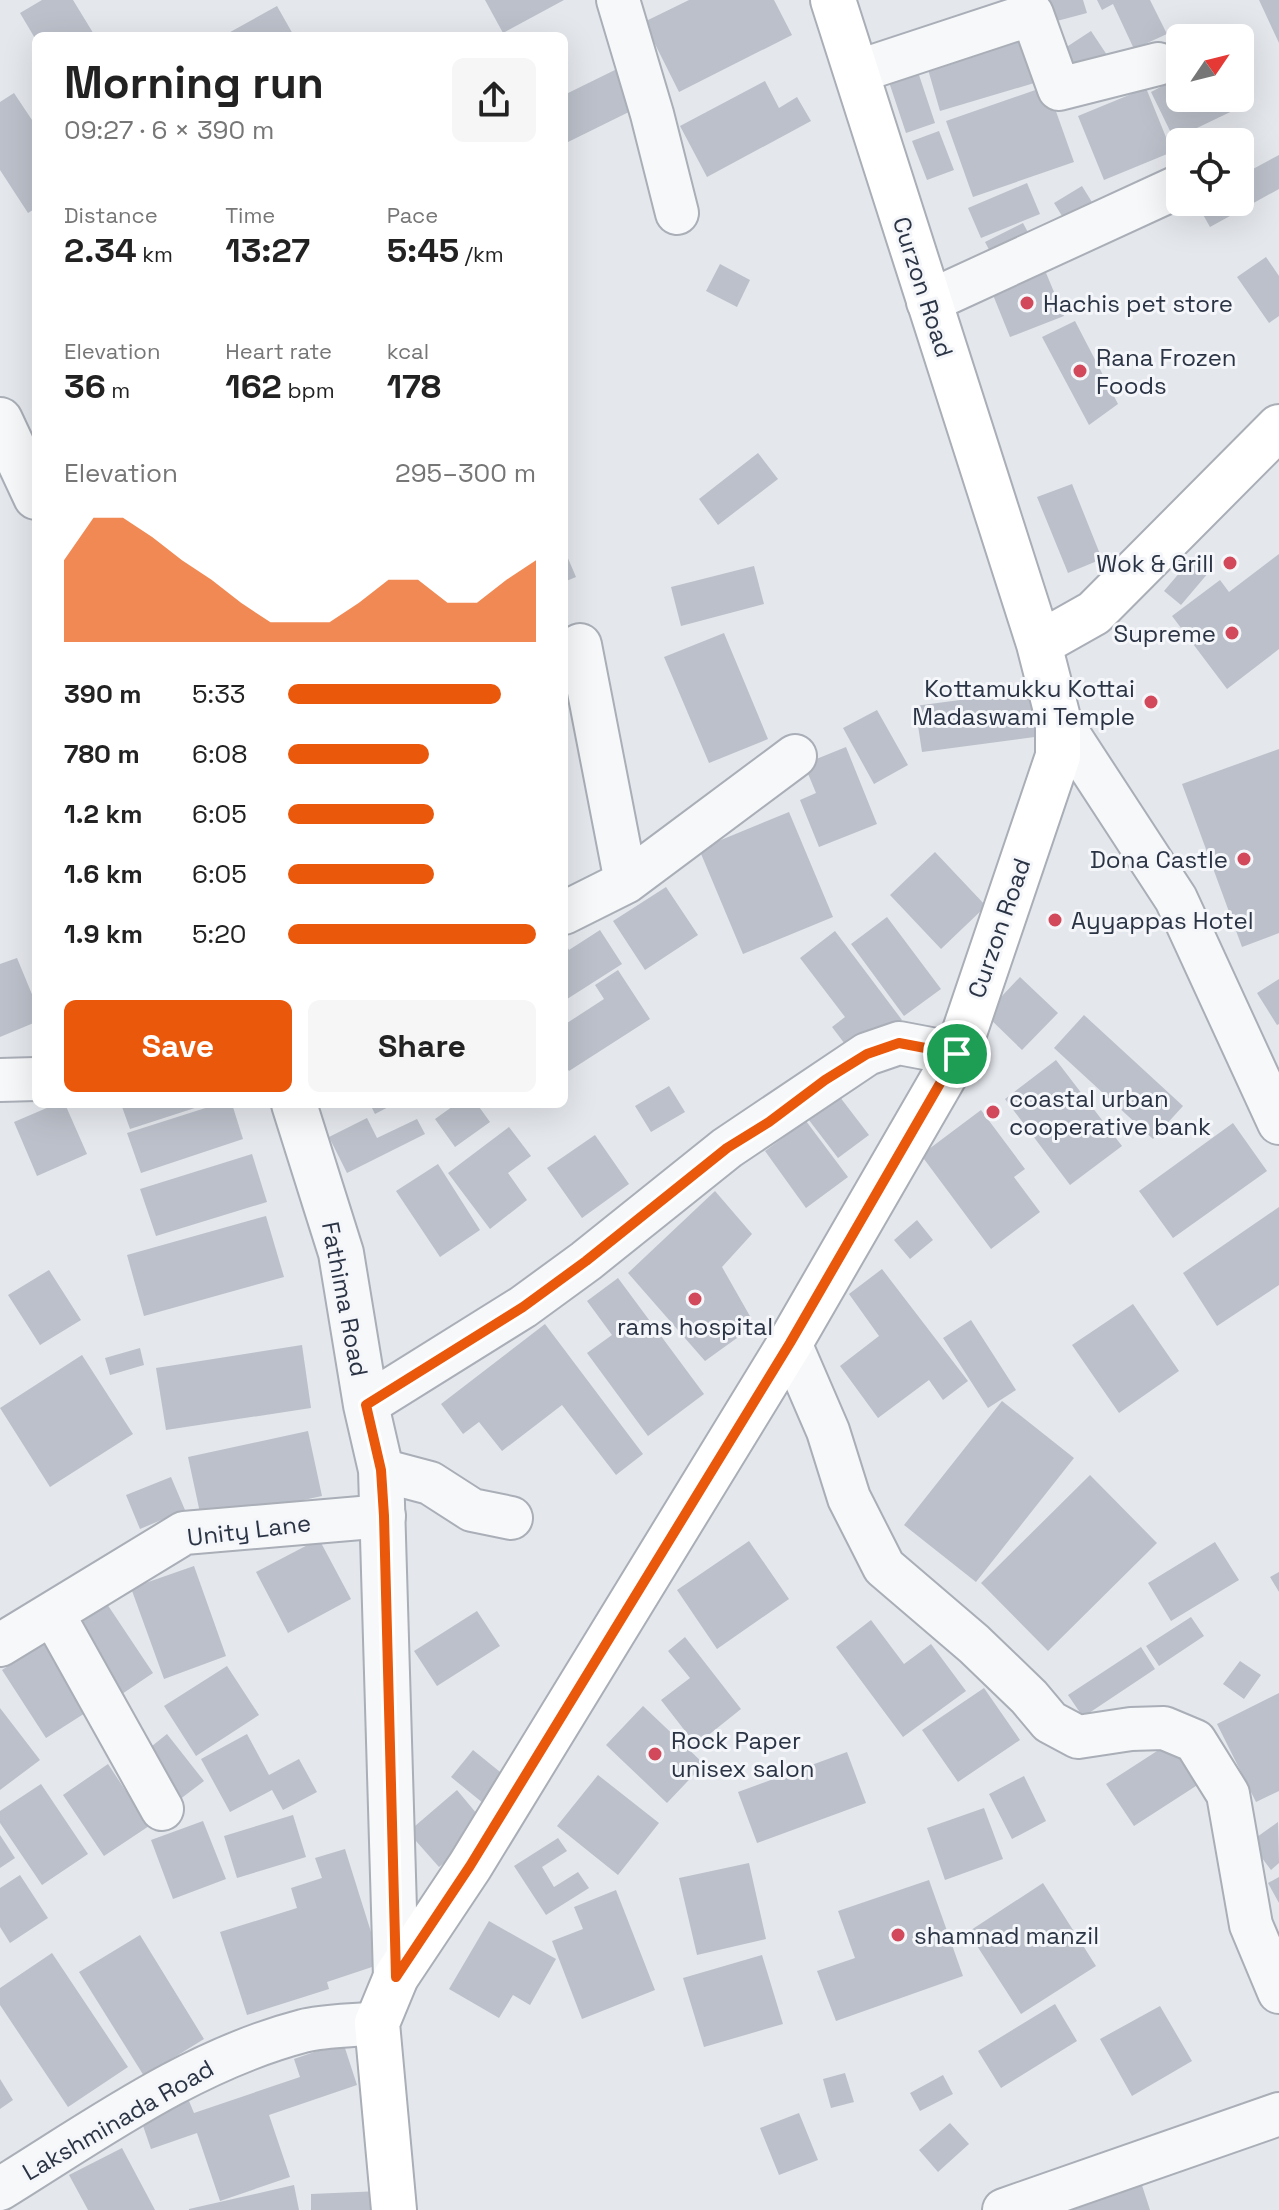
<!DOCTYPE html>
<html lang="en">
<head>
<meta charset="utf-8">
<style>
  :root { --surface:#fff; --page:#f6f6f6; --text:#222; --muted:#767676; --accent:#ea580c }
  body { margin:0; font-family:"Space Grotesk",sans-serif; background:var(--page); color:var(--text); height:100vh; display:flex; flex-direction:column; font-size:30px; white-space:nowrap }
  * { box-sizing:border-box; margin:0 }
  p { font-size:26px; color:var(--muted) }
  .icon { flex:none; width:44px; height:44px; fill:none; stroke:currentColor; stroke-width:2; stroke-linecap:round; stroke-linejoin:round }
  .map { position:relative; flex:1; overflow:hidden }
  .sheet { position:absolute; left:32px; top:32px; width:536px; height:1076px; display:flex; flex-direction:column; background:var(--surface); border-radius:12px; box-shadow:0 8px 32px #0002 }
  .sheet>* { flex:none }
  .needle { width:52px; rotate:55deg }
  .tools { position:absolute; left:1166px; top:24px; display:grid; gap:16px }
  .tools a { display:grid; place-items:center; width:88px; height:88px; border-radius:12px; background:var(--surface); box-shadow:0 8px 32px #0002; font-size:40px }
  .pin { position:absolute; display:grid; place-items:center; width:68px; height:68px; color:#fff; margin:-34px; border:4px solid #fff; border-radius:50%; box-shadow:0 2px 8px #0007 }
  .round { display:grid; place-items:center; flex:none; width:84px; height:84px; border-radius:12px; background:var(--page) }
  .headline { display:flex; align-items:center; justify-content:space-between; height:136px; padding:0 32px }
  h1 { font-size:44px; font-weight:800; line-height:60px }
  .figures { display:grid; grid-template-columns:repeat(3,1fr); gap:12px; height:136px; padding:8px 32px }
  .figures div { display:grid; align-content:center }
  .figures b { font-size:34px; font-weight:800 }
  .figures small { font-size:22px; font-weight:400 }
  .figures p { font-size:22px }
  .chart { height:224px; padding:16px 32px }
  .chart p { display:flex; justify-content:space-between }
  .chart svg { width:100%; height:144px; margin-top:8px; fill:var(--accent); opacity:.7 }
  .button { display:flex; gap:16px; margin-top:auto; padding:16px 32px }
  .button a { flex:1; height:92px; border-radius:12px; background:var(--accent); color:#fff; font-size:32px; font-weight:800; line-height:92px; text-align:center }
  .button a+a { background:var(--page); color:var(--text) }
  ul { padding:0 32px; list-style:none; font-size:26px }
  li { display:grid; grid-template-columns:128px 96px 1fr; align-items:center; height:60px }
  li i { height:20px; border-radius:10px; background:var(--accent) }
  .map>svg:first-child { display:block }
</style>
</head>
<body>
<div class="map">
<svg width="1279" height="2210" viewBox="0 0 1279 2210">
  <rect width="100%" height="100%" fill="#e4e7ec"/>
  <path fill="#bbc0ca" d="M42,0H73L95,36H36V40L20,13Z
    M485,0H564L503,33Z
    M689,0H774L792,35L679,92L644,22Z
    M1031,0H1083L1087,13L1038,26Z
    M1097,0H1150L1167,34L1134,49L1113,4L1102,10Z
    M1259,0H1279V43Z
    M277,6L294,36H223Z
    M1025,29L1041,81L940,111L925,59Z
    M1091,31L1107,55L1080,73L1065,48Z
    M916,66L935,123L906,133L887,76Z
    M621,67L641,106L564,144V95Z
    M1180,77V98H1240V84L1249,103L1174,139L1151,92Z
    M765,81L779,108L797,97L811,121L707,177L680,126Z
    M1047,86L1074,162L973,197L946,121Z
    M1146,88L1172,152L1104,180L1078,116Z
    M14,93L36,126V208L28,213L0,170V102Z
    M939,131L954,170L927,180L912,141Z
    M1279,155V189L1210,227L1196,202H1240V176Z
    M1027,183L1040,214L981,238L968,208Z
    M1082,186L1095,207L1067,224L1054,203Z
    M1023,223L1033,242L995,261L985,242Z
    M1266,257L1279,276V316L1269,323L1237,277Z
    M720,264L750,280L737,307L706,291Z
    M1044,268L1064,316L1010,337L991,290Z
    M1075,321L1118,404L1089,425L1042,337Z
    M758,453L778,479L718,525L699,499Z
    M1072,484L1102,559L1068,573L1037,497Z
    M564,549L576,577L564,582Z
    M1279,554V649L1227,689L1172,616L1220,580L1229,592Z
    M1192,558L1209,572L1181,605L1164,591Z
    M754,566L764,604L681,626L671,587Z
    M724,633L768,739L709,763L664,657Z
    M1035,690L1042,736L922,752L915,706Z
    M877,710L908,765L874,784L843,728Z
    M846,747L877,824L819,847L800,800L816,793L804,764Z
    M1279,749V933L1242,947L1182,784Z
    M789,812L833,917L743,954L699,849Z
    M935,852L986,906L941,949L890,895Z
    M666,887L698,935L645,970L613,921Z
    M887,917L941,989L904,1016L851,944Z
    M600,930L622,964L564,1001V941L569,950Z
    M835,931L902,1020L854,1056L832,1027L845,1017L800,958Z
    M17,958L36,1004V1022L0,1037V964Z
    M618,970L650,1019L569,1071L564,1064V1025L604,999L595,985Z
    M1020,977L1058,1013L1022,1050L985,1014Z
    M1279,979V1024L1277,1025L1257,993Z
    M1084,1015L1183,1106L1153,1139L1054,1048Z
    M1056,1060L1122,1146L1070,1185L1005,1099Z
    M669,1086L685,1112L651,1132L635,1106Z
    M833,1088L869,1135L838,1158L802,1111Z
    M56,1104H65L87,1154L37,1176L14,1122Z
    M121,1104H204V1105L130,1129Z
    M218,1104H232L243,1139L141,1173L127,1133Z
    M370,1104H394L375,1114Z
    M456,1104H477L490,1122L455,1147L435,1119Z
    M981,1110L1025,1169L1014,1177L1040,1212L991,1249L921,1155Z
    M367,1118L377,1138L417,1119L425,1134L347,1173L329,1137Z
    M806,1121L848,1177L806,1208L765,1151Z
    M1233,1123L1267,1171L1173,1238L1139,1191Z
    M509,1127L531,1156L508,1173L527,1200L490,1229L448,1173Z
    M595,1135L629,1184L582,1218L547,1168Z
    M252,1154L267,1202L156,1236L140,1189Z
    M438,1164L480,1230L440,1257L396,1191Z
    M715,1191L752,1234L722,1267L755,1325L705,1361L628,1273Z
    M1279,1207V1285L1217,1326L1183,1273Z
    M266,1216L284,1277L144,1316L127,1255Z
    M917,1220L933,1240L910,1259L894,1240Z
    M882,1269L968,1381L943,1400L929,1380L878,1418L840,1366L879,1336L849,1294Z
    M49,1270L81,1320L40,1345L8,1295Z
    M618,1278L704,1394L648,1436L587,1353L612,1335L587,1301Z
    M1133,1304L1179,1371L1119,1413L1072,1345Z
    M971,1320L1016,1390L988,1408L943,1338Z
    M545,1324L643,1454L616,1475L562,1405L502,1451L479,1422L463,1434L441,1404Z
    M302,1345L311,1408L166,1430L156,1368Z
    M140,1348L144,1365L110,1375L105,1358Z
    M82,1355L133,1434L50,1487L0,1408Z
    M1002,1401L1074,1458L976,1582L904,1525Z
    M308,1431L322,1496L202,1522L188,1457Z
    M1090,1475L1157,1543L1048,1651L981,1583Z
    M171,1477L185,1510L140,1529L126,1495Z
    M319,1539L351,1599L288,1633L256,1572Z
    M749,1541L789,1599L717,1649L677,1590Z
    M1215,1542L1239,1580L1171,1621L1148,1583Z
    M194,1566L226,1656L164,1679L131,1588Z
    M1279,1572V1592L1270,1577Z
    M107,1604L153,1673L122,1694L76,1624Z
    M477,1611L500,1646L437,1686L414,1651Z
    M1191,1617L1204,1636L1159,1666L1146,1646Z
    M871,1620L904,1664L931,1644L966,1691L903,1737L836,1647Z
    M685,1637L741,1709L696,1745L661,1700L690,1678L668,1651Z
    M49,1639L93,1708L46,1738L2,1670Z
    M1141,1647L1155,1669L1083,1717L1068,1695Z
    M1240,1661L1261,1675L1244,1699L1223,1684Z
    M227,1666L259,1715L196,1756L164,1706Z
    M984,1688L1020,1740L958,1782L922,1730Z
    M1279,1693V1791L1256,1802L1217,1724Z
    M643,1706L704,1764L667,1803L606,1745Z
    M0,1708L40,1760L0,1790Z
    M167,1734L204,1781L179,1800L142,1754Z
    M247,1734L269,1775L299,1759L317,1792L283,1810L272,1790L230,1812L201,1759Z
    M1171,1742L1199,1784L1134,1826L1106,1784Z
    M473,1750L505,1776L483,1803L451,1777Z
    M847,1752L866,1803L757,1843L738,1792Z
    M108,1764L149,1826L104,1856L63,1795Z
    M598,1775L659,1823L618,1875L557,1826Z
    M1024,1776L1046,1821L1012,1839L989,1794Z
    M41,1784L88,1854L42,1885L0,1823V1811Z
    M457,1790L487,1826L439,1867L408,1832Z
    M984,1808L1003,1859L945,1880L927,1828Z
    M293,1815L306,1857L237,1878L224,1836Z
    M203,1821L226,1879L173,1899L151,1840Z
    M1278,1822L1279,1863L1271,1870L1250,1842Z
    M0,1835L15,1858L0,1868Z
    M558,1838L567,1851L542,1867L554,1887L578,1872L589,1888L546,1915L514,1866Z
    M345,1849L381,1964L327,1982L329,1989L247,2015L220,1932L297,1908L291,1888L322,1878L315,1858Z
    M749,1863L766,1939L697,1955L679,1878Z
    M20,1875L48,1918L10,1943L0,1927V1888Z
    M1279,1877V1903L1268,1883Z
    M929,1880L963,1976L836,2021L817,1971L855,1958L838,1911Z
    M1043,1883L1096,1966L1021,2014L968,1932Z
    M616,1890L655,1990L582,2019L552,1941L583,1929L574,1907Z
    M489,1921L556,1959L530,2005L513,1995L499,2018L449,1989Z
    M140,1935L204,2039L144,2076L79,1972Z
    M52,1953L128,2067L68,2107L0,2005V1988Z
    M762,1955L783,2024L704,2047L683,1978Z
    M1055,2004L1077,2041L1001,2088L978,2051Z
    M1160,2006L1192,2061L1132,2096L1100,2039Z
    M343,2042L357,2085L269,2115L290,2177L220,2201L197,2133L151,2149L140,2117L189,2101L194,2113L300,2077L294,2059Z
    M845,2073L854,2102L831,2108L823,2079Z
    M943,2075L953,2094L920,2111L910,2093Z
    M0,2079L13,2100L0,2109Z
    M799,2113L818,2160L779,2175L760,2128Z
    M950,2123L969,2144L938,2172L919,2150Z
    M122,2148L155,2210H88L69,2175Z
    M1138,2173L1150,2210H1063Z
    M294,2185L299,2210H189V2209Z
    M381,2191L382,2210H311V2194Z"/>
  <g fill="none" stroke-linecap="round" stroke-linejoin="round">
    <defs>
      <path id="minor" d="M618,0L652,114L677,213
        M856,72L1032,14L1059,89L1158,64
        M928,302L1180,186
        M580,645L626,882L795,756
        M1058,718L1176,899L1279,1123
        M564,913L626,882
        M0,1080L36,1079
        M790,1343L828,1431L849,1498L884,1567L974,1644L1029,1697L1050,1722L1078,1737L1131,1729L1164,1728L1195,1741L1228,1794L1251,1925L1279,1992
        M366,1405L523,1307L586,1261L727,1148L867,1054L899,1043L957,1054
        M381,1470L430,1483L472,1510L511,1518
        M53,1614L162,1809
        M0,1645L184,1533L384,1516
        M0,2189C97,2129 192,2060 303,2031C326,2025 353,2026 377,2023
        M1004,2210L1279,2114"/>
      <path id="tertiary" d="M0,420L36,497
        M294,1104L341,1253L366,1405L381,1470L396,1977"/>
      <path id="secondary" d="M1039,644L1094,613L1279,427
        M394,2210L377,2023L396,1977L470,1866L790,1343L957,1054L1058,756V718L1039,644L833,0"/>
    </defs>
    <use href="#minor" stroke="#a9aeb7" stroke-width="46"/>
    <use href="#tertiary" stroke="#a9aeb7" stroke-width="48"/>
    <use href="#secondary" stroke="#a9aeb7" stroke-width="48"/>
    <use href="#minor" stroke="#f7f8fa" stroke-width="42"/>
    <use href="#tertiary" stroke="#f7f8fa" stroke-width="44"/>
    <use href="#secondary" stroke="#fff" stroke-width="44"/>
  </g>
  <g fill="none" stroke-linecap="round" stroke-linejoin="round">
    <defs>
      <path id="route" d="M899,1043L957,1054L790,1343L470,1866L396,1977L384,1516L381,1470L366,1405L523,1307L586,1261L727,1148L769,1122L825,1080L867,1054Z"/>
    </defs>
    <use href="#route" stroke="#fff" stroke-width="16"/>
    <use href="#route" stroke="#ea580c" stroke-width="10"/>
  </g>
  <g fill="#d1495b" stroke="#f4f6f9" stroke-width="3">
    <circle cx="1027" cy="303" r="8"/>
    <circle cx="1080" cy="371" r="8"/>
    <circle cx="1230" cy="563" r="8"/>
    <circle cx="1232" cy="633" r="8"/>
    <circle cx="1151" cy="702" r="8"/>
    <circle cx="1244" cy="859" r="8"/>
    <circle cx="1055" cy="920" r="8"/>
    <circle cx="993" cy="1112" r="8"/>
    <circle cx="695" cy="1299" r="8"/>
    <circle cx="655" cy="1754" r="8"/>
    <circle cx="898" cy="1935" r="8"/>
  </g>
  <g text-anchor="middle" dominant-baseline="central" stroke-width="6" stroke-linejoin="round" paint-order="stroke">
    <g font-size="24" fill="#2b3445" stroke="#f4f6f9">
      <text transform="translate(923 287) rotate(72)">Curzon Road</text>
      <text transform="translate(999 928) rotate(-71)">Curzon Road</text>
      <text transform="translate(345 1299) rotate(79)">Fathima Road</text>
      <text transform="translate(249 1530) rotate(-7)">Unity Lane</text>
      <text transform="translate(118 2120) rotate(-30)">Lakshminada Road</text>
    </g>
    <g font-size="24" fill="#2b3445" stroke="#f4f6f9" text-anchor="start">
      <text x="1043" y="303">Hachis pet store</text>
      <text x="1096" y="357">Rana Frozen<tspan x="1096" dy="28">Foods</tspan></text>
      <text x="1214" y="563" text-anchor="end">Wok &amp; Grill</text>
      <text x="1216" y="633" text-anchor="end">Supreme</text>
      <text x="1135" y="688" text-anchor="end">Kottamukku Kottai<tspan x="1135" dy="28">Madaswami Temple</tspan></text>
      <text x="1228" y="859" text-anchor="end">Dona Castle</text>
      <text x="1071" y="920">Ayyappas Hotel</text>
      <text x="1009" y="1098">coastal urban<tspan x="1009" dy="28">cooperative bank</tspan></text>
      <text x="695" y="1326" text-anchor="middle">rams hospital</text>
      <text x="671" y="1740">Rock Paper<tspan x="671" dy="28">unisex salon</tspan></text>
      <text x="914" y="1935">shamnad manzil</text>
    </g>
  </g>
</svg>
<div class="tools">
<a><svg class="needle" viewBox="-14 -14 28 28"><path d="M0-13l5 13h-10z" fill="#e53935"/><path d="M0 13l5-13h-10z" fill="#767676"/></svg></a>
<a><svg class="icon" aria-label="locate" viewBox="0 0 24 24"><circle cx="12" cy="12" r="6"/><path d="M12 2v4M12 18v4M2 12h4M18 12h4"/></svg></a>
</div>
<div class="pin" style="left:957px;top:1054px;background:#1e9e55"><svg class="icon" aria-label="arrive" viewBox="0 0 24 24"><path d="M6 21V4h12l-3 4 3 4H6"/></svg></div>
<section class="sheet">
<div class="headline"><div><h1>Morning run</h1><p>09:27 · 6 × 390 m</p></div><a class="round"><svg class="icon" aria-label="share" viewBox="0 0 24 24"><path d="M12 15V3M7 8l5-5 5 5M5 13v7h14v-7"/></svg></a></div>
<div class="figures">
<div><p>Distance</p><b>2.34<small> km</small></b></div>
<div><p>Time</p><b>13:27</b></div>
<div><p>Pace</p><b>5:45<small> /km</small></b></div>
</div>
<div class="figures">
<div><p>Elevation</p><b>36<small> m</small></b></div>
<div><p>Heart rate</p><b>162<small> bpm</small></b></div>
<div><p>kcal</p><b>178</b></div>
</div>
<div class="chart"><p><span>Elevation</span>295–300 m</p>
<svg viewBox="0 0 160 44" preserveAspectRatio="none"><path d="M0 44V19L10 6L20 6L30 12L40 19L50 25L60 32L70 38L80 38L90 38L100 32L110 25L120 25L130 32L140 32L150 25L160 19V44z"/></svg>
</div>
<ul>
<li><b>390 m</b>5:33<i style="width:86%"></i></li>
<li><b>780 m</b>6:08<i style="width:57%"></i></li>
<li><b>1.2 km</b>6:05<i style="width:59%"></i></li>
<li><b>1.6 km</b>6:05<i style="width:59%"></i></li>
<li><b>1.9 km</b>5:20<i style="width:100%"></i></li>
</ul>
<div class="button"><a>Save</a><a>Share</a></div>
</section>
</div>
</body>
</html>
